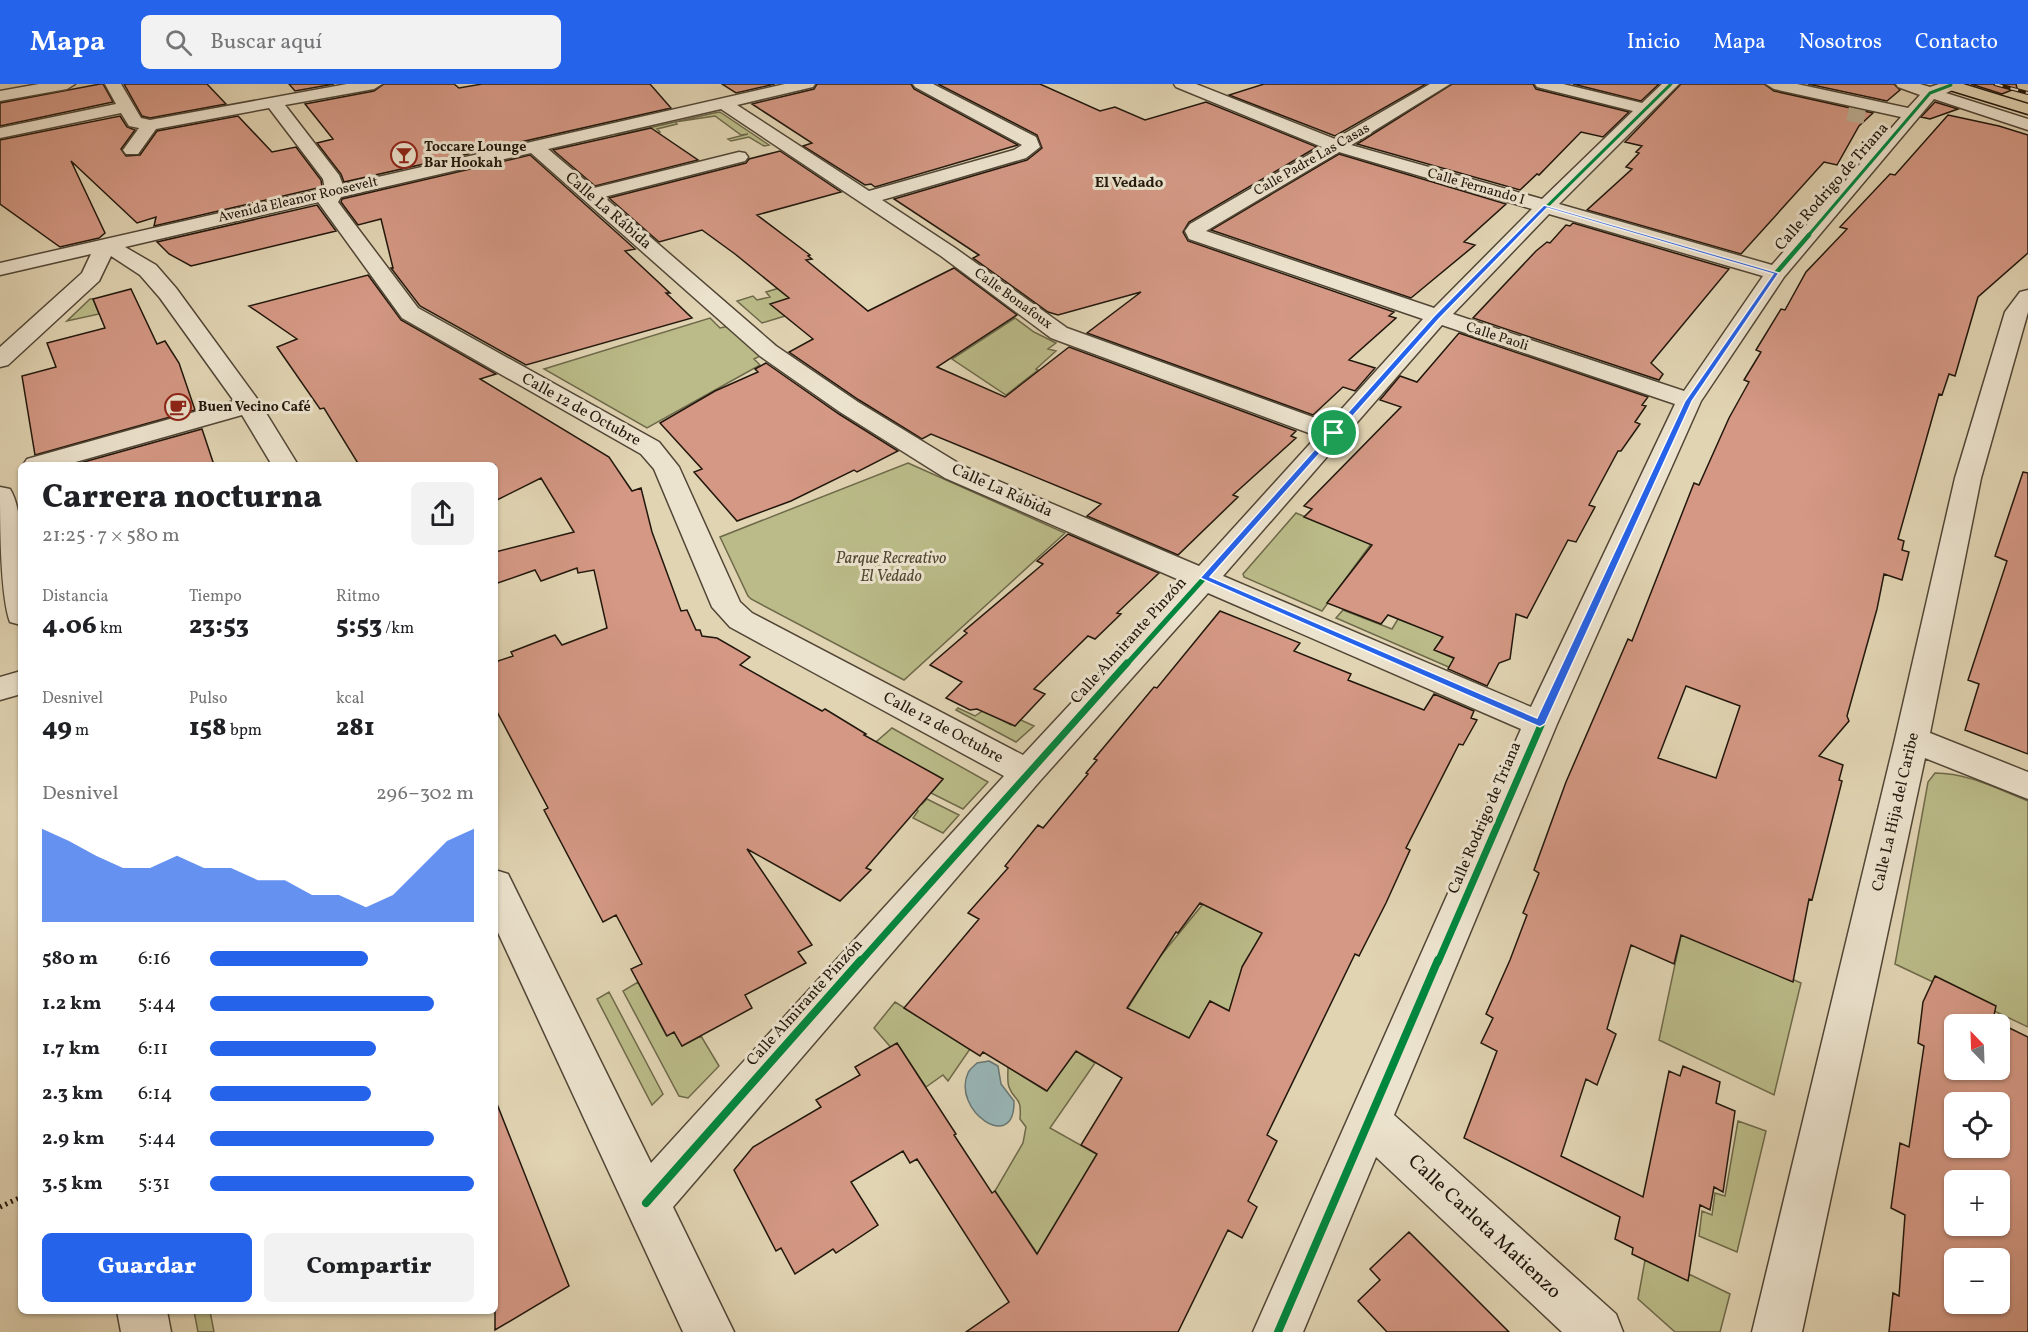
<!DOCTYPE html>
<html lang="es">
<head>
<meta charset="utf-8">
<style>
  :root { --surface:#fff; --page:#f2f2f2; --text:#202124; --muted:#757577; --accent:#2563eb }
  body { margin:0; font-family:Vollkorn,serif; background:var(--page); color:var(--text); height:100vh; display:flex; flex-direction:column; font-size:22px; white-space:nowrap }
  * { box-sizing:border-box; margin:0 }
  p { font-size:20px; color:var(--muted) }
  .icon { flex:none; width:33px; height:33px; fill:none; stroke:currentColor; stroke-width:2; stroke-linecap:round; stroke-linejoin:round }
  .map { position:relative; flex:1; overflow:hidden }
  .drawer { position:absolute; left:18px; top:378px; width:480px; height:852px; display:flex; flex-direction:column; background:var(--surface); border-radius:9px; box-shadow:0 2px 4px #0004 }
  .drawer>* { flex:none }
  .needle { width:39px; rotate:337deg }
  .controls { position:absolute; left:1944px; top:930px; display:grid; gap:12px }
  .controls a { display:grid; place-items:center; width:66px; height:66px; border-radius:9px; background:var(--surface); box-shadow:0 2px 4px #0004; font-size:30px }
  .pin { position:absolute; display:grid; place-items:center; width:51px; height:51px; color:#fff; margin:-26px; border:3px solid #fff; border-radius:50%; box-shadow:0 2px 6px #0007 }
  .round { display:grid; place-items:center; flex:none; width:63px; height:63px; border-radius:9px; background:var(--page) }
  .summary { display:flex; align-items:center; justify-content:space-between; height:102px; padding:0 24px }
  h1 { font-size:33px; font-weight:800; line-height:45px }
  .stats { display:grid; grid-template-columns:repeat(3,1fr); gap:9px; height:102px; padding:6px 24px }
  .stats div { display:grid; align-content:center }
  .stats b { font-size:26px; font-weight:800 }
  .stats small { font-size:16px; font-weight:400 }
  .stats p { font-size:16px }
  .chart { height:168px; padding:12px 24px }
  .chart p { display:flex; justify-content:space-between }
  .chart svg { width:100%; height:108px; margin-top:6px; fill:var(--accent); opacity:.7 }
  .primary-button { display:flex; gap:12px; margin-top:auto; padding:12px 24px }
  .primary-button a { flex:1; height:69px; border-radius:9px; background:var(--accent); color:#fff; font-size:24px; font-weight:800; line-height:69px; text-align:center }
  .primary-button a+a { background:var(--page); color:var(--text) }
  ul { padding:0 24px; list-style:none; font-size:20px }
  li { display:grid; grid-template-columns:96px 72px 1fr; align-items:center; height:45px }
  li i { height:15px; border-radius:8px; background:var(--accent) }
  header { display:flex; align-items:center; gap:36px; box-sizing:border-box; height:84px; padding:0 30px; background:var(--accent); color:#fff }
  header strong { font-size:28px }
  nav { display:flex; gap:33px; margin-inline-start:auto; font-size:21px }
  .search { width:420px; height:54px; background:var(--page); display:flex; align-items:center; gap:15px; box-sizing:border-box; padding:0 21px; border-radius:9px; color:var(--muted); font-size:22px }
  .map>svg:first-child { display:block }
</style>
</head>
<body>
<header>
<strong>Mapa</strong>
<div class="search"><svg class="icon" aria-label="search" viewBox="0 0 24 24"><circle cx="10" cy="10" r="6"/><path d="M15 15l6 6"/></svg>Buscar aquí</div>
<nav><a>Inicio</a><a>Mapa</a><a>Nosotros</a><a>Contacto</a></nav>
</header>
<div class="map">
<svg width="2028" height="1248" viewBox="0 0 2028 1248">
  <rect width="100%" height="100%" fill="#e1d4b3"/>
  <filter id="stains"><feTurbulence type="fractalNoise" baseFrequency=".00333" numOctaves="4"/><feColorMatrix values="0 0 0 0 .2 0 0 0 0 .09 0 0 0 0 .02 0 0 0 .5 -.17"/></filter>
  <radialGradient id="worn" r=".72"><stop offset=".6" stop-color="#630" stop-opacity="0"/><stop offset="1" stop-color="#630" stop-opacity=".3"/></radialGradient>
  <path fill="#babb88" stroke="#6e694a" stroke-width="1.5" d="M720,28L769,61L764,62L749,53L731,57L728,55L748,50L741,51L715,32L675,38L677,40L657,45L660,48L659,49L621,54L618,51L714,29Z
    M823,191L785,232L762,239L737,217L753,212L757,216L770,213L766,208Z
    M90,215H93L99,230L67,237Z
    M710,234L720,244L729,242L762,266L760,272L754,275L760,281L647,344L544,285Z
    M1015,234L1034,248L1056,259L1048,265L1056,267L1036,285L1038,286L1006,311L952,275Z
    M908,379L1065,449L904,596L751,515L748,512L720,453Z
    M1296,429L1371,460L1322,527L1244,493L1243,490Z
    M1343,526L1392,545L1398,535L1411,540L1415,534L1444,550L1435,566L1466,580L1460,588L1336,534Z
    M958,624L975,632L984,626L1011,641L1021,636L1034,642L1016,658L956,626Z
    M892,644L988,698L963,725L931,709L943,695L889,666L846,684Z
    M1935,689C1969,689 1997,705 2028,717V943L1895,880L1928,698Z
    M927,715L959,731L943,749L913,734L918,727L908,722L913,716L922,720Z
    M1203,820L1268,852L1261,876L1249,871L1242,883L1234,929L1210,917L1189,954L1175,947L1163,969L1126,927L1158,875Z
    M1682,847L1801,899L1774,1011L1659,956Z
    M638,898L666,951L674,948L682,962L701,952L719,982L688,1014L679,1012L623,907Z
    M609,908L663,1010L652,1021L597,915Z
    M895,918L970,965L948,997L943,991L926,1003L900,964L894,967L874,944Z
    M1076,967L1095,979L1050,1044L1132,1090L1046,1212L1035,1166L995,1107L1023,1059L1026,1043L1020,1035C1022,1011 1015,1019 1009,1003C1007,998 1008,989 1008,983L1046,1007Z
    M1738,1037L1766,1047L1737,1168L1699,1152L1702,1127L1712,1131L1715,1109L1725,1112Z
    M1645,1176L1688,1196L1689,1190L1730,1210L1720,1248H1675L1638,1215Z
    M194,1227H210L214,1248H198Z"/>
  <path fill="#98b6b7" stroke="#687673" stroke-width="1.5" d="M989,977L998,982L1001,1000L1014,1017C1015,1071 951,1026 968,989C969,986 974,982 977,979Z"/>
  <path fill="#d49884" stroke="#21170c" stroke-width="1.5" fill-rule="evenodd" d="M100,0H103L113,18L0,42V19Z
    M124,0H207L226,20L150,34L142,32Z
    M289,0H334L295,7Z
    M384,0H454L459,4L482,0H650L671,24L344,98L341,90L317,59L333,55L305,20L374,7Z
    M722,0H775L736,9Z
    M817,0H911L914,5L1018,61L875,103L871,100L865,101L803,62L812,59L752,20L814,5Z
    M938,0H1040L1100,27L1115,23L1145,36L1206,18L1317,63L1189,138L1183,148L1188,157L1394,228L1389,232L1396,234L1349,276L1375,284L1355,307L1343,303L1313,331L1087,249L1141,208L1058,231L1048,228L973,174L979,171L894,115L1027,76L1042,64L1037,51Z
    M1264,0H1426L1335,52L1229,11Z
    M1452,0H1533L1536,5L1629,28L1603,53L1581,48L1539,91L1537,90L1520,106L1357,60Z
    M1573,0H1659L1641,17Z
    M1681,0H1764L1774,7L1873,29L1859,42L1837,81L1824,78L1741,170L1587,126L1632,85L1626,83L1639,69L1636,68L1642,62L1625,58Z
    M1808,0H1894L1900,6L1887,17Z
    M1971,0H2016L2017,4L2002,10Z
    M1935,18L1958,25L1930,35L1921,33Z
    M1948,31L1999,42L2028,51V169L1978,213L1955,292L1949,290L1942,311L1939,310L1898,455L1904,457L1902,466L1909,468L1902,496L1884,490L1877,525L1847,632L1849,637L1819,672L1843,681L1839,696L1842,697L1812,816L1809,815L1793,898L1681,851L1674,880L1631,861L1607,945L1616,950L1597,1001L1586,995L1561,1072L1643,1113L1669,987L1680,992L1683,982L1720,998L1716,1019L1735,1027L1723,1108L1714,1103L1710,1126L1700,1121L1688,1197L1632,1170L1633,1164L1615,1155L1620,1133L1464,1054L1497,967L1481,959L1493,934L1486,930L1510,876L1527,831L1523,829L1539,789L1534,786L1566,698L1628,555L1632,557L1694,399L1699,401L1729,334L1749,298L1744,296L1761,268L1756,266L1781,225L1785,226L1806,188L1847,145L1840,143L1890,90L1895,91ZM1686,602L1740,622L1716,694L1658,674Z
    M120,32L127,43L135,46L121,65L126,72L140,71L157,47L238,32L272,68L296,63L321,96L322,103L154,142L156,133L137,139L71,77L105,149L99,154L60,163L0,120V56Z
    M651,44L698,76L595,102L553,66Z
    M780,67L841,108L757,131L810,171L808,172L812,175L806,176L868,227L954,184L1017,231L937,283L1005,313L1069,263L1296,347L1291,352L1296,354L1233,411L1238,413L1178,471L1087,432L1101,420L931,350L922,355L859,316L789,268L813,255L770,220L789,214L735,170L702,146L659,158L609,114L746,79L749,75Z
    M1339,70L1506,120L1464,158L1475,161L1411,214L1211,146Z
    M530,71L635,165L625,167L670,209H666L692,234L526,281L420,222L391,184H393L381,135L358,141L341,118L342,115Z
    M317,121L336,147L191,182L169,170L157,158Z
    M1573,139L1729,185L1651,279L1663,290L1659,296L1473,234L1536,167L1547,158L1550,159L1566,141L1570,142Z
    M368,191L401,236L496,290L480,295L609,373L632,407L641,404L652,448L681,527L687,526L696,546H700L702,552L717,554L750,573L740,581L822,627L825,625L866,650L864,651L943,695L866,784L871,786L840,817L747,765L812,861L798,868L806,879L745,911L752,924L682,962L674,948L667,952L631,885L642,880L616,831L603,838L544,726L548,724L495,624V578L513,572L511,568L555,551L562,561L607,544L594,486L578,489L577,484L541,497L535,486L495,500V468L574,448L541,394L495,417V381H359L324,324L320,325L277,263L297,255L249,222Z
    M131,205L157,260L165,257L179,279L195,326L35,371L22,292L56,283L47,259L105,244L93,215Z
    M1459,249L1648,313L1642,321L1646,322L1635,338L1640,340L1621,367H1618L1589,421L1595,423L1576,458L1568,456L1527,534L1516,530L1510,575L1499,579L1487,602L1448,585L1454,574L1434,566L1443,553L1388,531L1381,540L1327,519L1372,461L1304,433L1312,425L1304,422L1401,323L1380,316L1400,292L1417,298Z
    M766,279L839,330L898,367L857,388L854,386L791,417L737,437L694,388L702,385L660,339L715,307L758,288L755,285Z
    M202,345L214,381H73Z
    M2023,388L2028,389V670L1965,646L1979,600L1968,596L2007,477L1995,472Z
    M1068,450L1159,489L1117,529L1121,530L1095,555L1088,552L1034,605L1045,610L1015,642L977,625L970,626L946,614L962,598L930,581L967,549L964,547L1043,480L1037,477Z
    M1220,527L1300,559L1294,567L1351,590L1348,596L1424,626L1434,610L1474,627L1471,634L1477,636L1463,661L1459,660L1406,764L1410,766L1386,819L1359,872L1355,870L1267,1051L1277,1057L1248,1117L1257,1123L1242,1154L1228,1146L1178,1248H966L1009,1218L917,1075L910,1079L903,1067L851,1098L878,1141L836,1169L833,1165L795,1190L781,1164L776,1167L734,1086L753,1063L821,1023L816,1016L860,991L855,983L897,959L956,1050L954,1051L992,1109L995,1107L1037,1170L1097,1070L1081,1061L1122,994L1076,967L1047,1007L983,968L980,972L904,924L979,835L968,829L1008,784L1005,782L1038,741L1043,744L1088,690L1086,689L1097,676L1094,675L1154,603L1157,604ZM1200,819L1262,849L1242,883L1229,927L1210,917L1189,954L1127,924L1176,848L1178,849Z
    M1935,892L1996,922L1993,936L2028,953V1248H1889L1893,1209L1899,1212L1905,1131L1891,1124L1900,1059L1909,1063L1924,962L1918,959L1923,918ZM1954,940H2000V986H1954ZM1954,1018H2000V1064H1954ZM1954,1096H2000V1142H1954ZM1954,1174H2000V1220H1954Z
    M497,1020L569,1202L495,1246V1021Z
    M1409,1148L1509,1248H1387L1358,1217L1380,1196L1370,1185Z"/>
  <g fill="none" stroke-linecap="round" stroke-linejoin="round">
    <path stroke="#bbae92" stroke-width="18" stroke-dasharray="18 9" stroke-linecap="butt" d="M1848,28L1865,31"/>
    <defs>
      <path id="minor" d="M39,0H75L67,5L0,17V7Z
        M105,0H121L141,34L150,36L347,0H382L374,5L285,21L339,91L343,101L785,0H815L813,3L737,21L869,107L1014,66L1022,61L915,3L913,0H933L1036,53L1040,63L1026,74L882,116L955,164L1067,244L1329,339L1423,235L1189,155L1185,147L1190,140L1322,63L1176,3L1174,0H1196L1335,55L1430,0H1450L1351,61L1542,115L1633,27L1537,3L1535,0H1563L1642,19L1662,0H1679L1559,120L1772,181L1901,33L1774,5L1766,0H1797L1908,24L1920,11L1898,3L1896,0H1920L1930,3L1939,0H1958L1957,4L1946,9L2028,35V46L1934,15L1784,193L1701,317L1557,640L1394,1031L1616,1230L1623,1248H1562L1376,1073L1303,1248H1253L1521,645L1208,509L1039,698L673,1123L734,1248H683L495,842V786L508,790L651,1079L1004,692L730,543L712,523L654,385L641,370L402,234L318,118L125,163L156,181L176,204L258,316L298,381H272L242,331L65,381H23L27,375L234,317L160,214L140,191L111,172L99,197L8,281L0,283V263L82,189L91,170L0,191V179L325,105L323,95L269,24L156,45L138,70H126L123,66L139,44L129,42L121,29L0,54V44L116,20ZM721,25L941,172L1051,254L1317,352L1199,482L963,382L858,318L776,262L604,113L745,77L748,73L745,69L739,68L594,104L548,65ZM1339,68L1532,125L1434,224L1206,147ZM531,69L760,272L840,328L945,394L1184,498L1023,671L752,529L740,518L679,383L659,358L418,224L338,118L341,113ZM1549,130L1763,192L1684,307L1453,230ZM1442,241L1675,320L1531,623L1223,492Z
        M2028,206V228L1981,394L1930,649L2028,688V715L1925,674L1802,1248H1752L1895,655L1955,394L2005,228L2020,208Z
        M0,403L10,405C27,431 21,508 21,541L10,538C0,511 0,436 0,403Z
        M21,587V610L0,616V593Z
        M117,1227H167L171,1248H121Z"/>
      <path id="major" d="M1938,0H1963L2028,20V30L1940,3Z"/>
    </defs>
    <use href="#minor" stroke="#514636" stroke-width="3"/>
    <use href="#major" stroke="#21170c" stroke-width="3"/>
    <path stroke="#21170c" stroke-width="5" stroke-dasharray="2 4" stroke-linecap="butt" d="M0,1123L21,1113"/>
    <use href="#minor" fill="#ece3ce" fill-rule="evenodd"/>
    <use href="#major" fill="#e1d4b3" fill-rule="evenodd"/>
    <defs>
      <path id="rail" d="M1995,0L2028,9"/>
    </defs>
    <use href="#rail" stroke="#21170c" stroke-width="4"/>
    <use href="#rail" stroke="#ece3ce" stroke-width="2" stroke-dasharray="8" stroke-linecap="butt"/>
    <defs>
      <path id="cycleway-far4" d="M1516,153L1671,0
        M1807,153L1930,9L1951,1"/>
      <path id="cycleway-far3" d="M1339,343L1437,233L1517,151
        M1677,343L1689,317L1776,189L1809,151"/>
      <path id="cycleway-far2" d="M1126,581L1341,342
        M1567,581L1678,342"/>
      <path id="cycleway-far1" d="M860,878L1127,579
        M1438,878L1568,579"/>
      <path id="cycleway" d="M646,1119L861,876
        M1278,1248L1438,876"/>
    </defs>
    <use href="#cycleway-far4" stroke="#ece3ce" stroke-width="5"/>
    <use href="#cycleway-far3" stroke="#ece3ce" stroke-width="7"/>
    <use href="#cycleway-far2" stroke="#ece3ce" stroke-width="8"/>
    <use href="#cycleway-far1" stroke="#ece3ce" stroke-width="10"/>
    <use href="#cycleway" stroke="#ece3ce" stroke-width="12"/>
    <use href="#cycleway-far4" stroke="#00873e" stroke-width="3"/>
    <use href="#cycleway-far3" stroke="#00873e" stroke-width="4.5"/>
    <use href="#cycleway-far2" stroke="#00873e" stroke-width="5"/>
    <use href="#cycleway-far1" stroke="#00873e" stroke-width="7"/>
    <use href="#cycleway" stroke="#00873e" stroke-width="8"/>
  </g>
  <path fill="#2563eb" stroke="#fff" stroke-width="1.5" fill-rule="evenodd" d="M1544,121L1779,189L1692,317L1545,640L1540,643L1200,494L1434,232ZM1547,124L1773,190L1685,317L1537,634L1210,493L1439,235Z"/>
  <defs>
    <symbol id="bar-ring" viewBox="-11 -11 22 22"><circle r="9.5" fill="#ece3ce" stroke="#8f2418" stroke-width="1.5"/><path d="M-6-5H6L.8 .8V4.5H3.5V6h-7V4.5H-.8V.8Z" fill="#8f2418"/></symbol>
    <symbol id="cafe-ring" viewBox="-11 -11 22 22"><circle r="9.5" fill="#ece3ce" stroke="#8f2418" stroke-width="1.5"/><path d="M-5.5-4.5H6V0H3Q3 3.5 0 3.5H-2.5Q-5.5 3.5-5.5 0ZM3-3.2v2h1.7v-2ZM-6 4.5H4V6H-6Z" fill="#8f2418"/></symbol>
  </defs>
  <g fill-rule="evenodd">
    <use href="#bar-ring" x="389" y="56" width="30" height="30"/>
    <use href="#cafe-ring" x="163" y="308" width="30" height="30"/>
  </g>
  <g text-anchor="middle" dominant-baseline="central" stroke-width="6" stroke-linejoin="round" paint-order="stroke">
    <g font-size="14" font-weight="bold" fill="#21170c" stroke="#ece3ce" text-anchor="start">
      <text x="424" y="63">Toccare Lounge<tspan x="424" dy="16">Bar Hookah</tspan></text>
      <text x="198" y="323">Buen Vecino Café</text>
    </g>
    <g font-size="14" fill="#21170c" stroke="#ece3ce">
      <text transform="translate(1312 76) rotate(-30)">Calle Padre Las Casas</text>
      <text transform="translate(1476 103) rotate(16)">Calle Fernando I</text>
      <text transform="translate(298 116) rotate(-13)">Avenida Eleanor Roosevelt</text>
      <text transform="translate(1013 215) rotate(36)">Calle Bonafoux</text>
      <text transform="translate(1497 253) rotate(18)">Calle Paoli</text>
    </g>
    <g font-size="15" font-weight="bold" fill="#21170c" stroke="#ece3ce">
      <text x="1129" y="99">El Vedado</text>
    </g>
    <g font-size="16" fill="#21170c" stroke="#ece3ce">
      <text transform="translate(1832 103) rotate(-49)">Calle Rodrigo de Triana</text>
      <text transform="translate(608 127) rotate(41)">Calle La Rábida</text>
      <text transform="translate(581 326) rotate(29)">Calle 12 de Octubre</text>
      <text transform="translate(1002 407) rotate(24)">Calle La Rábida</text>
      <text transform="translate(1129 557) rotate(-48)">Calle Almirante Pinzón</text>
      <text transform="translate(943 644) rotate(28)">Calle 12 de Octubre</text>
      <text transform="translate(1896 728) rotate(-77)">Calle La Hija del Caribe</text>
      <text transform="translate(1485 734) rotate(-67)">Calle Rodrigo de Triana</text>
      <text transform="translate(805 919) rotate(-48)">Calle Almirante Pinzón</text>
    </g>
    <g font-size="16" font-style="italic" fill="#4f4831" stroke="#ece3ce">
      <text x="891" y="475">Parque Recreativo<tspan x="891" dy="18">El Vedado</tspan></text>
    </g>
    <g font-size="20" fill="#21170c" stroke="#ece3ce">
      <text transform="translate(1484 1143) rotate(43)">Calle Carlota Matienzo</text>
    </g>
  </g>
  <rect width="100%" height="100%" filter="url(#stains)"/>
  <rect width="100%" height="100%" fill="url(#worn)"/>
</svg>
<div class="controls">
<a><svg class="needle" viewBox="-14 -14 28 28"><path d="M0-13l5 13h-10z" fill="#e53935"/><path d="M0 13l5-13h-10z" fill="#757577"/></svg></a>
<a><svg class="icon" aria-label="locate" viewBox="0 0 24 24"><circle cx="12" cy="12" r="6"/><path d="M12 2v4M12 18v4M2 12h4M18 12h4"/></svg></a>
<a>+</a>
<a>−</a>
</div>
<div class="pin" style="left:1334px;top:349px;background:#1e9e55"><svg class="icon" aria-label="arrive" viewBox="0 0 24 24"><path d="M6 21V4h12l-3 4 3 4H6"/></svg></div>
<section class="drawer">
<div class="summary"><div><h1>Carrera nocturna</h1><p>21:25 · 7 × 580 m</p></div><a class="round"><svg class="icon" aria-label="share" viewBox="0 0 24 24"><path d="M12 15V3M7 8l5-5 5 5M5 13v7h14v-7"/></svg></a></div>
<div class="stats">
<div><p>Distancia</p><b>4.06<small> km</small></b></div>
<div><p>Tiempo</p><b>23:53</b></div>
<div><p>Ritmo</p><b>5:53<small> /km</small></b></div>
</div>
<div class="stats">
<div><p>Desnivel</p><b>49<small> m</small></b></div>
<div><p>Pulso</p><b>158<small> bpm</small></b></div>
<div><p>kcal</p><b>281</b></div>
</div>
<div class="chart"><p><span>Desnivel</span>296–302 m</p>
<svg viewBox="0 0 160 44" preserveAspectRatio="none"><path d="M0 44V6L10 11L20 17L30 22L40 22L50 17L60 22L70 22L80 27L90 27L100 33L110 33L120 38L130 33L140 22L150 11L160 6V44z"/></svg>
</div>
<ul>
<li><b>580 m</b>6:16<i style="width:60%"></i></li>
<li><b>1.2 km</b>5:44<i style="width:85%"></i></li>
<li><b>1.7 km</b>6:11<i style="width:63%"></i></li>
<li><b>2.3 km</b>6:14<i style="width:61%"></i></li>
<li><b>2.9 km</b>5:44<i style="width:85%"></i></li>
<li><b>3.5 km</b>5:31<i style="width:100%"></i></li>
</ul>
<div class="primary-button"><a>Guardar</a><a>Compartir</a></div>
</section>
</div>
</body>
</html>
